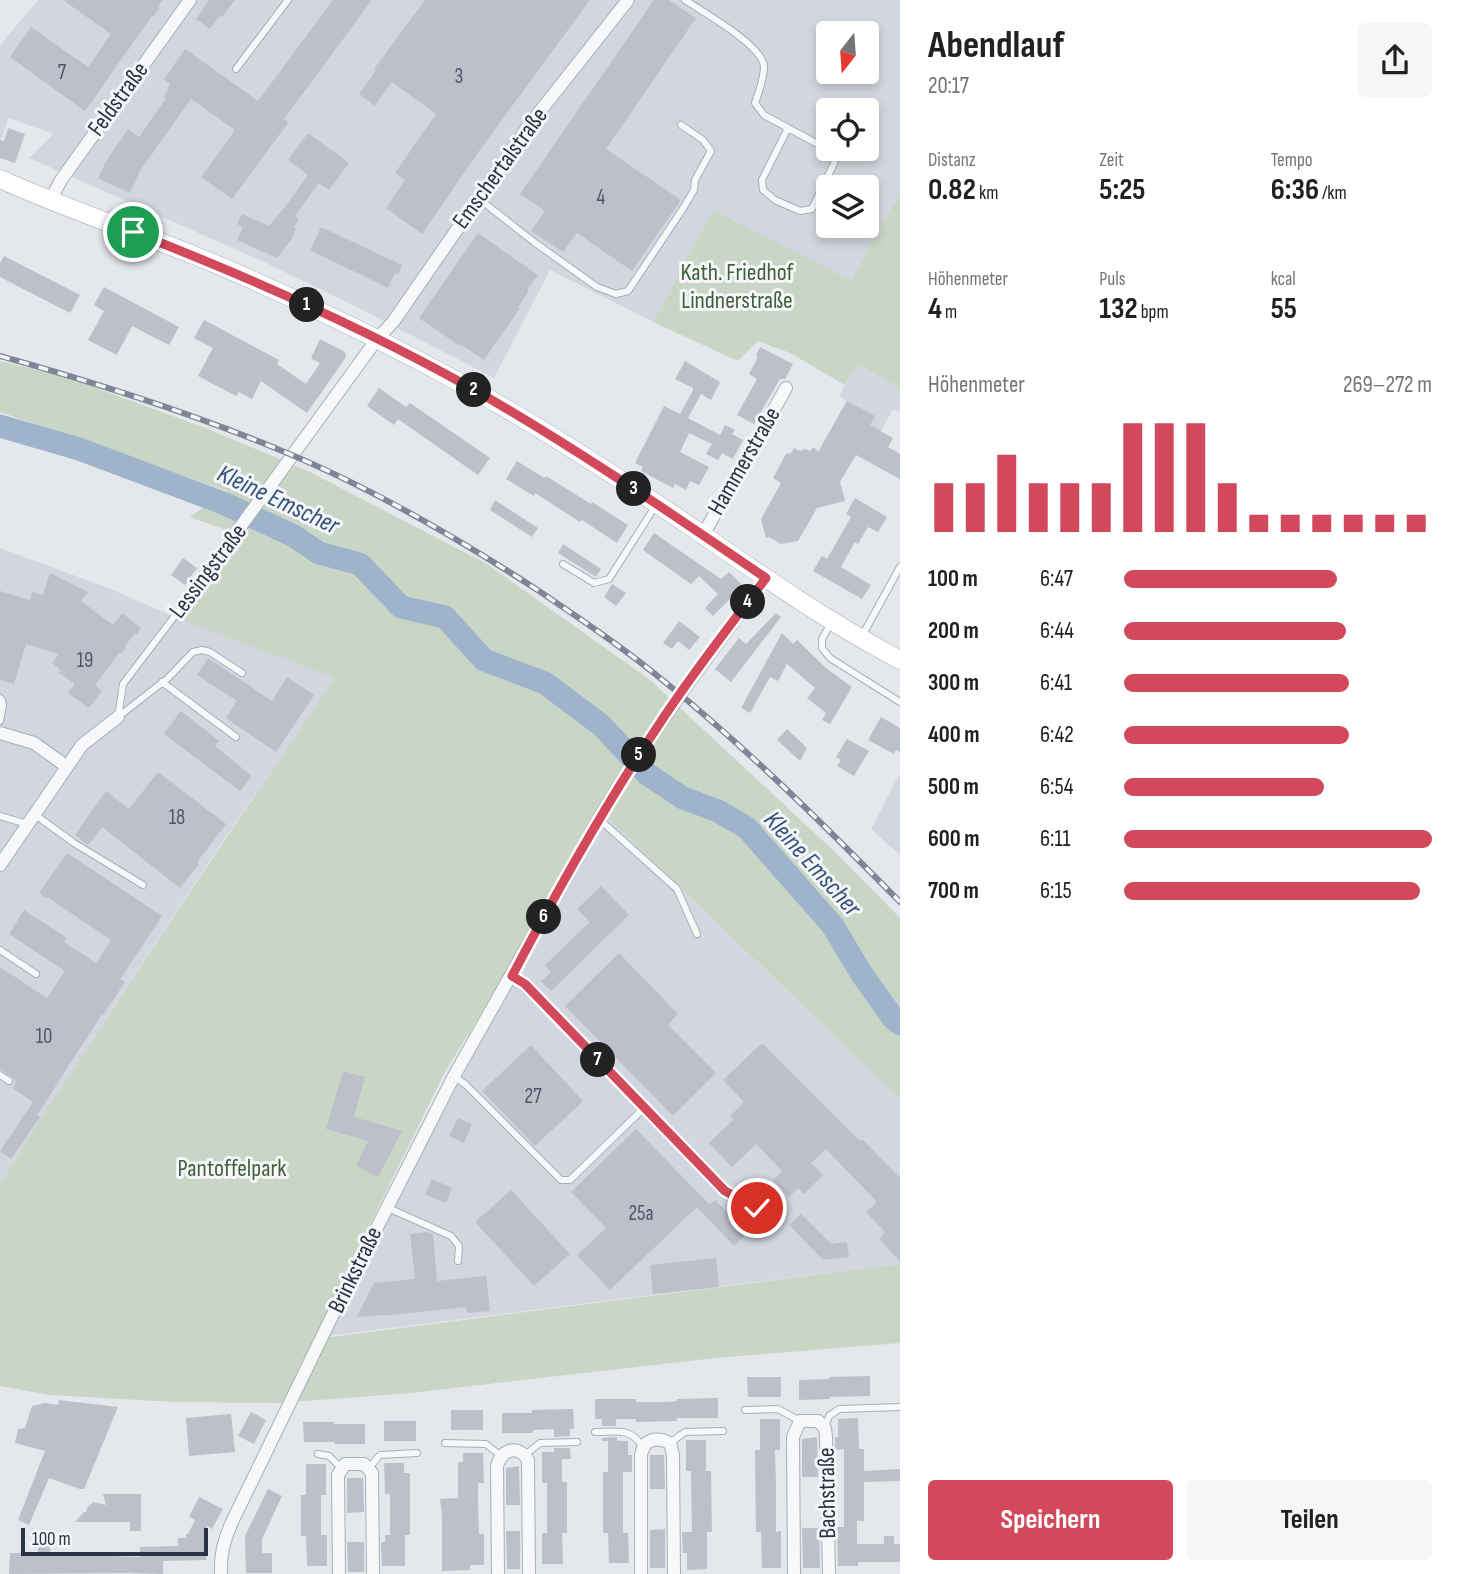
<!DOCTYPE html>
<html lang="de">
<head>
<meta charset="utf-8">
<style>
  :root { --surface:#fff; --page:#f6f6f6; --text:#202124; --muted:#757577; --accent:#d1495b }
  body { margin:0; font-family:"Sofia Sans Condensed",sans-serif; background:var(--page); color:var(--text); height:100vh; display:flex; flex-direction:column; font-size:26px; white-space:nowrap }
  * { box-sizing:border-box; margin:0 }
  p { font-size:23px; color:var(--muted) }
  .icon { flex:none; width:38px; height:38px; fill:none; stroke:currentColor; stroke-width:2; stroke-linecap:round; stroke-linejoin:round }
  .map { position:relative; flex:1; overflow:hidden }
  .panel { display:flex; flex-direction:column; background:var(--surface); width:560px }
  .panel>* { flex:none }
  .needle { width:46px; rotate:197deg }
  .buttons { position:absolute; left:816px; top:21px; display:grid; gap:14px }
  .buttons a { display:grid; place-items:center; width:63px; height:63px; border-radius:7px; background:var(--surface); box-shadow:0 4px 10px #0003; font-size:35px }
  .scale { position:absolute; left:21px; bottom:18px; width:187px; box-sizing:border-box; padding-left:7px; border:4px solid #2b3445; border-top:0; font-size:19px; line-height:24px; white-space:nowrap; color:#2b3445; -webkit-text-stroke:5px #f4f6f9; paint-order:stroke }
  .pin { position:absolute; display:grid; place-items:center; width:60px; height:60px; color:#fff; margin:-30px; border:4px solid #fff; border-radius:50%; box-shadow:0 2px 7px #0007 }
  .km { position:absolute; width:35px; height:35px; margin:-18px; border-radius:50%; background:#222; color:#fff; font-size:19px; line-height:35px; text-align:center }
  .round { display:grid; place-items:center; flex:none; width:74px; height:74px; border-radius:7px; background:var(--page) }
  .summary { display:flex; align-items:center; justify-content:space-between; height:119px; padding:0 28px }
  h1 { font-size:38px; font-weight:700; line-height:52px }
  .stats { display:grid; grid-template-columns:repeat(3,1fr); gap:10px; height:119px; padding:7px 28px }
  .stats div { display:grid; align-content:center }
  .stats b { font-size:30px; font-weight:700 }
  .stats small { font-size:19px; font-weight:400 }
  .stats p { font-size:19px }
  .chart { height:196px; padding:14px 28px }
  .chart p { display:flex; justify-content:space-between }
  .chart svg { width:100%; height:126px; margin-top:7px; stroke:var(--accent); stroke-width:6 }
  .primary-button { display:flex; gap:14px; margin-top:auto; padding:14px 28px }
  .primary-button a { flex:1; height:80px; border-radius:7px; background:var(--accent); color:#fff; font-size:28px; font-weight:700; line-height:80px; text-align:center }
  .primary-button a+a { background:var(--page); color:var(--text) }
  ul { padding:0 28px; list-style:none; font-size:23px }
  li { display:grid; grid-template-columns:112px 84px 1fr; align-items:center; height:52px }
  li i { height:18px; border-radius:9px; background:var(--accent) }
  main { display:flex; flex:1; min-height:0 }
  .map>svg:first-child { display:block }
</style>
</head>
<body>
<main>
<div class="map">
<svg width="900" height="1574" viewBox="0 0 900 1574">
  <rect width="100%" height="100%" fill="#e4e7ec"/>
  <path fill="#d2d6de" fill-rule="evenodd" d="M38,0H900V193L851,280L713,210L653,322L550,270L494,378L357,307L262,261L29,158L54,134L9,118L0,141V45ZM828,33H866V72H828ZM828,110H866V149H828ZM828,187H866V226H828Z
    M857,364L900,388V412L893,409L874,443L854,451L827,436L847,401L839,396Z
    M0,548L111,589L174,617L336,677L217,850L46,1110L0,1185Z
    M900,773V855L871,829Z
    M605,815L900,1099V1264L334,1335L321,1339L335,1310Z"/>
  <path fill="#c9d6c5" d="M900,193V388L857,364L845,385L790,353L758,341L738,361L653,322L713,210L851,280Z
    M0,361L69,378L208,429L308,471L487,564L649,679L834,851L900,918V1099L605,815L446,1070L324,1317L315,1339L900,1264V1343L715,1358L411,1393L279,1403L174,1402L50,1395L0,1386V1185L46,1110L218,850L335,678L174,617L237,534L190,517L227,491L0,412Z"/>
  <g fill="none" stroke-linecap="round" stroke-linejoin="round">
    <path stroke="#9fb4cc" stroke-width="23" d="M0,426L79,449L223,503L294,536L319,553L360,564L401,607L445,617L484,660L545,683L601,725L647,774L683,798L718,811L747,828L833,926L861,973L893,1018L900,1024"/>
  </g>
  <path fill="#bbc0ca" d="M63,0H163L158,6L160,7L153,17L152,16L85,111L10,57L31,27L88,67L111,34Z
    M209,0H235L222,17L220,16L210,29L196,19Z
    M333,0H372L284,119L288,123L232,199L201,177L235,130L191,99L140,171L130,193L98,178L104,166H103L128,129L139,137L166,98L164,97L170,84L164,79L185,49L258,101Z
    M425,0H590L482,147L422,234L386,208L405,180L395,173L436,114L392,82L375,106L359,94L376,70L374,69Z
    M654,0H669L696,18L606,149L681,200L632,271L577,233L563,252L531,231L545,211L520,194Z
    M8,128L25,134L15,163L0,158V140L4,141Z
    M308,133L349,163L329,190L319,183L295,216L299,219L294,227L296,228L291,240L277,258L237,240L243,227L237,224L242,214L269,226L284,208L308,175L288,160Z
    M321,227L402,265L398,275L395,273L388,288L310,250Z
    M478,233L538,275L527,290L529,291L518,307L520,308L484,360L461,344L460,346L419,318Z
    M4,256L80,295L70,313L0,277V263Z
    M104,287L179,327L169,345L132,326L117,355L88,340L104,311L94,305Z
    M204,320L279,360L277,364L306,384L320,363L311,358L320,339L345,352L346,357L307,413L261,381L252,399L239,392L236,396L198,376L213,348L194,338Z
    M760,347L793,364L785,379H780L754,424L737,415L757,379L749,374L758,357L756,356Z
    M685,361L720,382L711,400L701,394L688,418L720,435L725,425L735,430L732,434L743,440L733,459L722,453L718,460L706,454L712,444L689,433L680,452L709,467L699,485L690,481L686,490L675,484L673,488L641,471L643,467L635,463L664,406L680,414L693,390V388L675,379Z
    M379,388L406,407L410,403L490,458L478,475L398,419L394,425L367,406Z
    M847,401L875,416L870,425L893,438L888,447L900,454V479L856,455L840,482L845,501L817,508L798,541L781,544L769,537L766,538L761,519L781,483L773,478L786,454L791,453L794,448L800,451L805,449L810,451L814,447L818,452Z
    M517,461L544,478L546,476L591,504L592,502L628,525L617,543L582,520L580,522L535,493L534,496L506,479Z
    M855,498L887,517L878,532L868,527L858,544L855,542L841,567L871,585L862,599L813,571L822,556L827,559L851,517L846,514Z
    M495,500L538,528L532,537L490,510Z
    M654,533L721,579L729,572L743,586L713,616L705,608L718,594L699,576L691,584L643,550Z
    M563,544L601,569L596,577L558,553Z
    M183,558L197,568L185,585L171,575Z
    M50,573L88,592L81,601L113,625L122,613L141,628L137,634H134L125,646V649L122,653H119L95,685L102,691L89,708L68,693L75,684L59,673L61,670L52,663L59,654L26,644L14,684L0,680V591L30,600L32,592L43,595Z
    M612,584L626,593L616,606L604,597Z
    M776,613L781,617L731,682L715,669L739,638L746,644Z
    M679,621L700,637L689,650L678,641L672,649L663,643Z
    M782,633L793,644L797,640L827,669L852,687L830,724L822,720L826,713L807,698L815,688L787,664L778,681L770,677L750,713L741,708Z
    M208,658L272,701L287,677L314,695L276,752L226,718L237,701L197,675Z
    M181,711L219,741L215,746L252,776L240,791L164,734Z
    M881,717L900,728V752L896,750L894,754L868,740Z
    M787,729L807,748L800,761L777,740Z
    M847,739L869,751L854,776L837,766L841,760L836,757Z
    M158,772L226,824L197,862L199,864L180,888L102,827L88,845L75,835L106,791L129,809Z
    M67,853L162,916L120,979L125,982L103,1015L102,1014L37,1115L40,1117L11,1159L0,1151L33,1102L13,1088L17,1081L0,1069V967L47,998L65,971L9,934L24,910L67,938L64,942L96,963L111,940L47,897L45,898L39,893Z
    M601,886L629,915L551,991L541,981L551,972L545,965L590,922L577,909Z
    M619,953L678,1014L668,1025L716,1073L673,1116L565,1006Z
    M762,1043L860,1141L862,1139L900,1178V1261L879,1239L885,1232L866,1212L877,1202L826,1149L811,1163L823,1175L804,1194L798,1188L789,1197L773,1180L782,1171L756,1144L732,1167L709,1143L733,1120L730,1116L744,1102L723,1080Z
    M531,1045L583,1101L535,1146L482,1091Z
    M343,1071L365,1077L354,1117L402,1131L378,1177L356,1166L368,1141L326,1129Z
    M458,1118L472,1124L464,1143L449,1136Z
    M636,1129L710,1205L715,1200L748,1233L734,1246L697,1207L610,1290L577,1255L606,1228L571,1192Z
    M432,1179L452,1188L446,1203L425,1194Z
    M511,1190L570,1254L534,1286L475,1222Z
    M801,1214L831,1244L847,1242L849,1257L823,1260L789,1225Z
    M427,1232L433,1234L437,1281L486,1276L490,1311L467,1313L466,1307L382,1316V1315L357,1317L374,1283L415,1279L410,1234Z
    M716,1258L719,1287L653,1294L650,1265Z
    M870,1376V1396L830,1397V1399L799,1400V1380L829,1379V1377Z
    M747,1377H781V1397H748Z
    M718,1398V1418H677V1421L636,1422V1419H616V1426H602V1419H595V1399H636V1402H667L677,1401V1399Z
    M59,1400L118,1407L84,1489H80L49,1478L29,1525L18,1520L45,1451L15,1443L18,1429L25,1428L32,1406L45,1403L58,1405Z
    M573,1409L574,1429H570V1436L554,1437V1429L533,1430V1433H502V1413H532V1410Z
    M451,1410H483V1430H451Z
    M251,1412L266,1420L254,1444L238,1436Z
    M231,1414L235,1452L189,1456L186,1418Z
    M858,1418L859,1449H864V1471L900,1469V1481L864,1482V1521H857V1544H884V1536H894V1544H900V1562H858V1566H838L837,1527H844V1449L835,1450V1437H838V1419Z
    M760,1419H780V1450H775L776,1481V1532L781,1531V1568H762L761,1532H756L755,1450H760Z
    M384,1421H416V1441H384Z
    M303,1422H334V1424H365V1444H335L334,1442H304Z
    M617,1437V1441H628V1455H632V1472H623V1533H628L629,1563H609L608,1533H603V1472H608V1441H602V1438Z
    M817,1437L818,1477H802V1439Z
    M686,1440H706V1471H711L712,1532H707V1569L687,1570V1553H683L682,1532H692L691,1471H686Z
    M554,1448H570L571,1459H562V1482H567V1533H562L563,1564H542V1533H547V1483H542V1452H554Z
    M463,1453H483L484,1483H478V1503L479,1534H484V1565H470V1570L442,1571V1514L440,1499L458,1498V1462H463Z
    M650,1455H664L665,1489H650Z
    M384,1463H404V1473H410V1535H405V1566H382L381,1542H385V1535H390V1494H385Z
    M306,1464H326V1495H321V1535H327V1566H307L306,1536H301V1495H306Z
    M519,1466L520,1505H506V1468Z
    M347,1478H363L364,1512L347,1513Z
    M268,1489L282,1496L262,1539V1553H272V1573H246L245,1536Z
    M103,1494H141V1531H130V1522H75L84,1512H86L87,1508L93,1502L106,1505Z
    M199,1497L223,1509L212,1529L207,1526L206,1560L163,1561V1574L128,1573L9,1574L10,1553H38V1531H50V1554H114V1556L140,1557V1547L178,1546V1538H186V1534H188L195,1520L189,1517Z
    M802,1528H819L820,1568H803Z
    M665,1529V1568H650V1530Z
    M506,1531H520V1569H507Z
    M347,1542H364V1572H348Z"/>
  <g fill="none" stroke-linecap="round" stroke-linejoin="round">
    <defs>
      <path id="lane" d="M685,0C703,12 762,45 764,66C764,78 759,92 755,103L764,115L838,155L812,209L800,211L775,200L763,190L762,180L788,128
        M236,69L288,0
        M478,198L534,242L597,287L616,294L628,291L684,207L694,190L695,180L711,151L703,140L681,125
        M563,564L594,583L609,579L656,505
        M831,623L822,639V648L830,658L900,702
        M862,636L900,567
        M162,682L236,737
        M0,698L2,700L3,706L0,721
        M118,717L168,678L193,652L202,650L210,652L242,673
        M118,717L123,684L193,592
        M34,814L74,843L143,885
        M0,816L27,824
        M599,819L677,889L697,934
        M0,950L36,974
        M0,1075L9,1081
        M454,1076L466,1085L561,1180H570L645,1107
        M386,1207L451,1236L459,1246L458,1261
        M745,1410L778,1409L800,1421
        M825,1427L829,1416L839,1409L900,1407
        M595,1432C616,1432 630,1427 642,1446
        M445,1443L486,1444L501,1456
        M670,1443L685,1432L723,1431
        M318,1454L329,1456L341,1468
        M525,1455L540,1443L577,1442
        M369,1468L380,1455L417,1453"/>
      <path id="street" d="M50,201L61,180L190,0
        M703,535L786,388
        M193,592L377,339L393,322L530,124L628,0
        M0,733L34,743L66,766
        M0,865L82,745L118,717
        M512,976L525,984L725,1191L757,1208
        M221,1574C220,1555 224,1541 231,1524L335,1310L454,1076L604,810C653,729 709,654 766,578
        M339,1574L338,1475L345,1464H364L372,1473L373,1574
        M498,1574L497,1466C502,1449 518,1444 528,1460L529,1574
        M641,1574V1455C644,1439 656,1436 670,1443L673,1455L674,1574
        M794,1574L793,1437L800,1421H818L825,1428L826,1437L829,1574"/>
      <path id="secondary" d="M0,179C66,209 134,231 201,258C292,296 381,339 468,387C548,431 624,481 700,533C765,578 830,623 900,660"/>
    </defs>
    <use href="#lane" stroke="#a9aeb7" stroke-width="8"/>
    <use href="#street" stroke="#a9aeb7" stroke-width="14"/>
    <use href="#secondary" stroke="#a9aeb7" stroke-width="19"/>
    <use href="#lane" stroke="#f7f8fa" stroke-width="6"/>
    <use href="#street" stroke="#f7f8fa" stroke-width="12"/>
    <use href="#secondary" stroke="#fff" stroke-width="18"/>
    <defs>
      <path id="rail" d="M0,356C93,382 185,411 275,448C367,485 456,537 539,591C582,620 625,649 665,682C749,750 825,826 900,902"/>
    </defs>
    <use href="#rail" stroke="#7d8696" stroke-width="6"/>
    <use href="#rail" stroke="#f4f6f9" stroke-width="3.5" stroke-dasharray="10" stroke-linecap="butt"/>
  </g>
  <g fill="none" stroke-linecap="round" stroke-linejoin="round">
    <defs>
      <path id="route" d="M133,232C249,277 362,327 471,388C573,446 669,512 766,578C729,627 691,675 658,726C604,806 557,891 512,976L525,984L725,1191L757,1208"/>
    </defs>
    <use href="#route" stroke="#fff" stroke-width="14"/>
    <use href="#route" stroke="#d1495b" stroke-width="9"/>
  </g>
  <g text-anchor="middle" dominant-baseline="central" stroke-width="6" stroke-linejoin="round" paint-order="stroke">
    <g font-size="21" fill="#4f5766">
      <text x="62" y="72">7</text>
      <text x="459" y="76">3</text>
      <text x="601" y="197">4</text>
      <text x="85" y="660">19</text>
      <text x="177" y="817">18</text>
      <text x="44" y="1036">10</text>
      <text x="533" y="1096">27</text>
      <text x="641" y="1213">25a</text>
    </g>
    <g font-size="24" fill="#2b3445" stroke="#f4f6f9">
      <text transform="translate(118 99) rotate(-54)">Feldstraße</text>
      <text transform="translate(500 168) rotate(-54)">Emschertalstraße</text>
      <text transform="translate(744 461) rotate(-60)">Hammerstraße</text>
      <text transform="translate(208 571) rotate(-53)">Lessingstraße</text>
      <text transform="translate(355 1270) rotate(-64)">Brinkstraße</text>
      <text transform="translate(827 1493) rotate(-91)">Bachstraße</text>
    </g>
    <g font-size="24" fill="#3f6138" stroke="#f4f6f9">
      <text x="737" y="272">Kath. Friedhof<tspan x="737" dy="28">Lindnerstraße</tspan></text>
      <text x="232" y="1168">Pantoffelpark</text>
    </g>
    <g font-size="26" font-style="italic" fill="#34527a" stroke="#f4f6f9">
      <text transform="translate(278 500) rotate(25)">Kleine Emscher</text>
      <text transform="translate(812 864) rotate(48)">Kleine Emscher</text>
    </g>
  </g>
</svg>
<div class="buttons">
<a><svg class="needle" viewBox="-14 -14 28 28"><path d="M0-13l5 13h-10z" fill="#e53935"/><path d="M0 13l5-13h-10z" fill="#757577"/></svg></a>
<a><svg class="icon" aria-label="locate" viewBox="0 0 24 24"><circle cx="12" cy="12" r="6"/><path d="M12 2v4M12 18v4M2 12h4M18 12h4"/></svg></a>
<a><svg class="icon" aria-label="layers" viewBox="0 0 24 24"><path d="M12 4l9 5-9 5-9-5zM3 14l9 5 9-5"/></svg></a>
</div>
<div class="scale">100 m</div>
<div class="pin" style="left:133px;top:232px;background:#1e9e55"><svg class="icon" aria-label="arrive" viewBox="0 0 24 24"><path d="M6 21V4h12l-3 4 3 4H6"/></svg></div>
<div class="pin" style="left:757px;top:1208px;background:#d93025"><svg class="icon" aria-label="check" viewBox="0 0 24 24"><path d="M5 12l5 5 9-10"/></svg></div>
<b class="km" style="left:307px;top:305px">1</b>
<b class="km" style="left:474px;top:390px">2</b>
<b class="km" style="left:634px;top:489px">3</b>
<b class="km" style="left:748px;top:602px">4</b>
<b class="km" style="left:639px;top:755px">5</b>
<b class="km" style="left:544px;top:917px">6</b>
<b class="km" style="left:598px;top:1060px">7</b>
</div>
<section class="panel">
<div class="summary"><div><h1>Abendlauf</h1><p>20:17</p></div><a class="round"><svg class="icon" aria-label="share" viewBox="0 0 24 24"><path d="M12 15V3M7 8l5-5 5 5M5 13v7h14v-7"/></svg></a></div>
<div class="stats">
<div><p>Distanz</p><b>0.82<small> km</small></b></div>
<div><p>Zeit</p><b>5:25</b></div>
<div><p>Tempo</p><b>6:36<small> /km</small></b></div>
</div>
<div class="stats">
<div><p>Höhenmeter</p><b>4<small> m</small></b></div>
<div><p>Puls</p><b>132<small> bpm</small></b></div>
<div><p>kcal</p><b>55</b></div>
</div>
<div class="chart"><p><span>Höhenmeter</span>269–272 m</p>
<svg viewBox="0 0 160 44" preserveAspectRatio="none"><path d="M5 44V27M15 44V27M25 44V17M35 44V27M45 44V27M55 44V27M65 44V6M75 44V6M85 44V6M95 44V27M105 44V38M115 44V38M125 44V38M135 44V38M145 44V38M155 44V38"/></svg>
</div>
<ul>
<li><b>100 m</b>6:47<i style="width:69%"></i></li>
<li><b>200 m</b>6:44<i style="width:72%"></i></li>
<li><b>300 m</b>6:41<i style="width:73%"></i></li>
<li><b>400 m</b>6:42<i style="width:73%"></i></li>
<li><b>500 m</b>6:54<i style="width:65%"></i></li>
<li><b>600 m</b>6:11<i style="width:100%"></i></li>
<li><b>700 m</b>6:15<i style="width:96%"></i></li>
</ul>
<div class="primary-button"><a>Speichern</a><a>Teilen</a></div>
</section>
</main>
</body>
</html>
